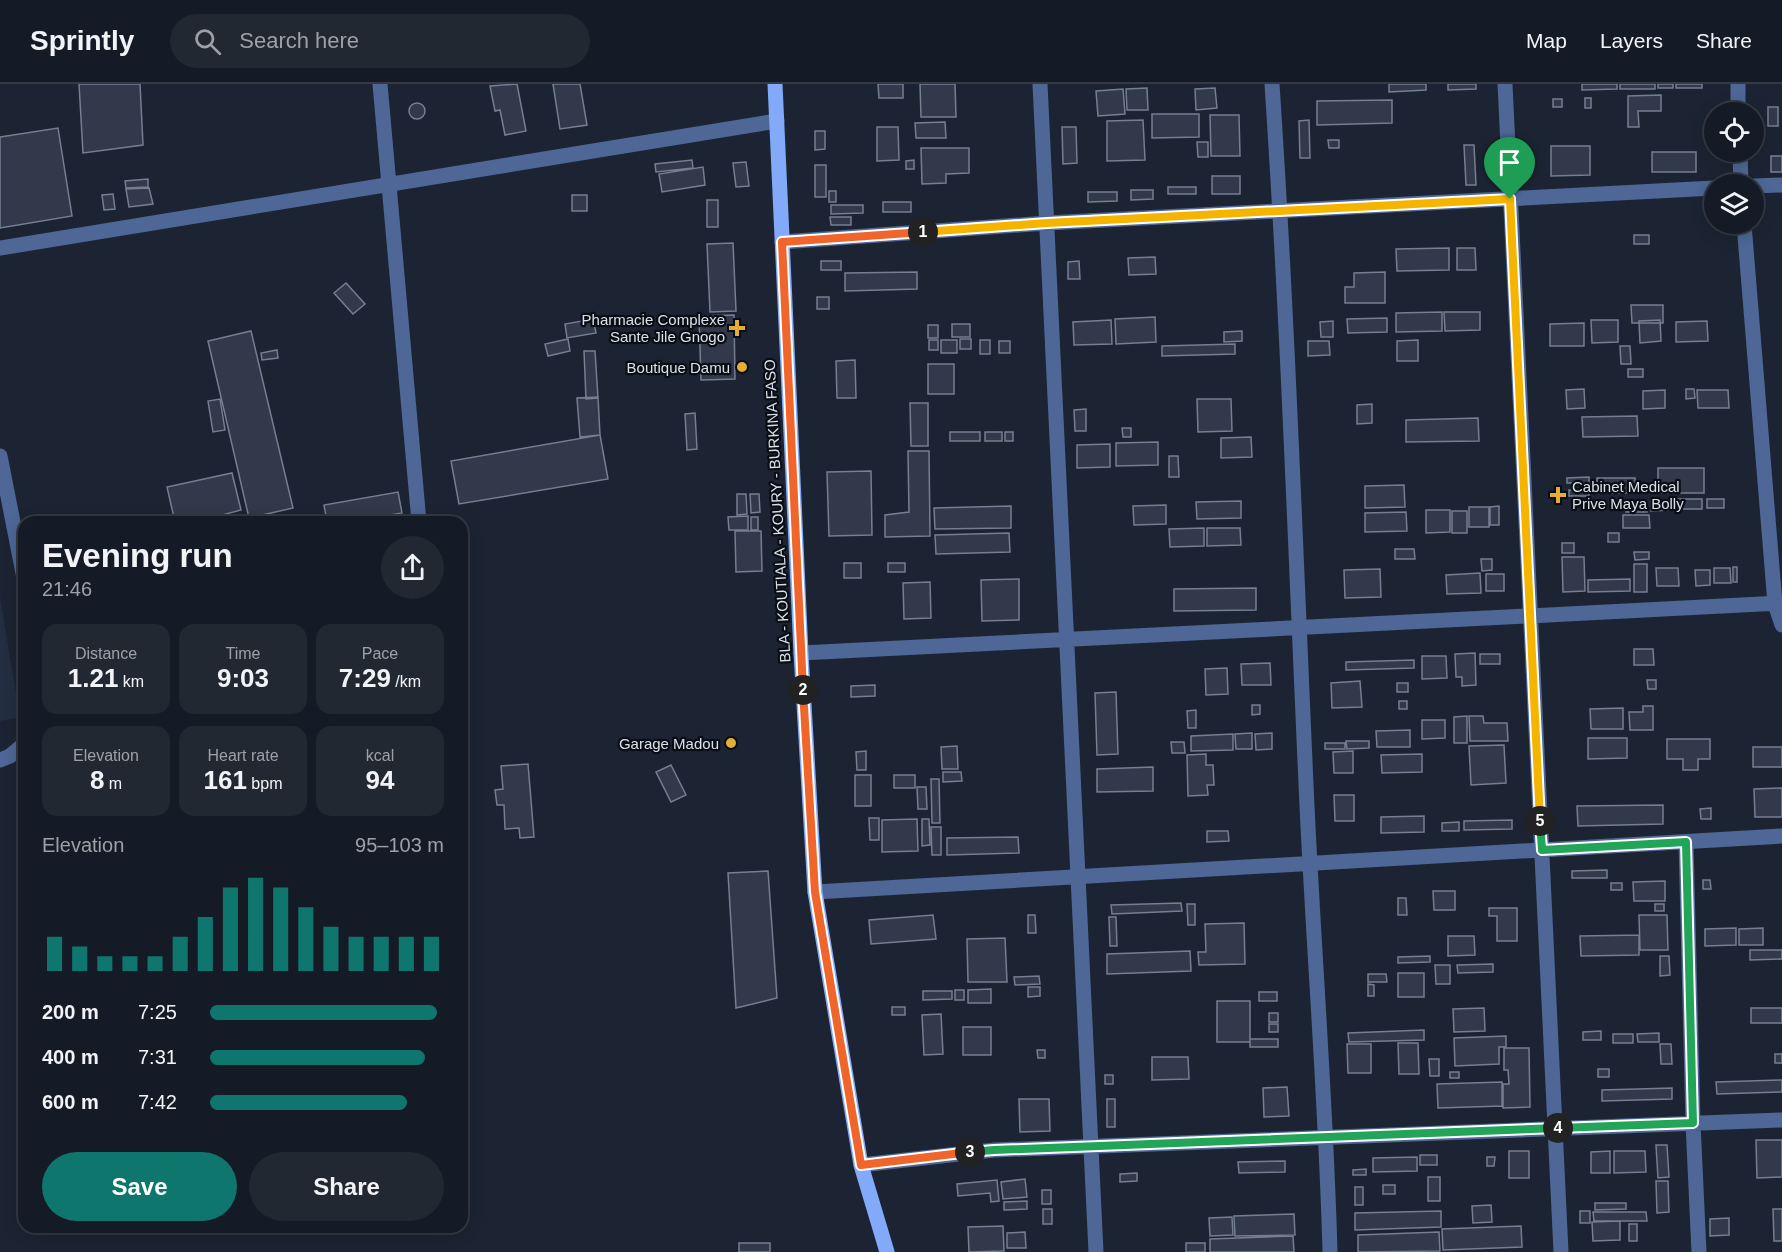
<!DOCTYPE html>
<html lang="en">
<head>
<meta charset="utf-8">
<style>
  :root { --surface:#151b26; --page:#222832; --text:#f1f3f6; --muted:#9da1a7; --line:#343943; --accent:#0f766e }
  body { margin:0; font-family:Arial,sans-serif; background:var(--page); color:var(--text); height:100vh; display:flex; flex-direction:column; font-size:22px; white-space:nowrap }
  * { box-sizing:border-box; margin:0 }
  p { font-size:20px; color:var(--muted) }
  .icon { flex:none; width:33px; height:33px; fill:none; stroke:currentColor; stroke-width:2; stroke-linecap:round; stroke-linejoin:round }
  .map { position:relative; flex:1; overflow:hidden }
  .sheet { position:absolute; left:18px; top:432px; width:450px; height:717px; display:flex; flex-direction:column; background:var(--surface); border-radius:18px; box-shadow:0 3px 15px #0003,0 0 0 2px var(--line) }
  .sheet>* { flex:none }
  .controls { position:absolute; left:1704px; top:18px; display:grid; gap:12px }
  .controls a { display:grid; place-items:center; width:60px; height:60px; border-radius:50%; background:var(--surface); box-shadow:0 3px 15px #0003,0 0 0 2px var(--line); font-size:30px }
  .pin { position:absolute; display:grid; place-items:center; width:51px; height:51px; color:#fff; margin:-62px -26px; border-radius:50% 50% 50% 0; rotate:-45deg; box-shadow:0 0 6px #0007 }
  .pin .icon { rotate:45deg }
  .km { position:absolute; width:30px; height:30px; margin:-15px; border-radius:50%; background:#222; color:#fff; font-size:16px; line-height:30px; text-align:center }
  .round { display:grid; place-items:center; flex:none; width:63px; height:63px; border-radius:32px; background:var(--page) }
  .headline { display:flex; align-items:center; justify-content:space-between; height:102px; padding:0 24px }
  h1 { font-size:33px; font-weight:600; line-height:45px }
  .metrics { display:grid; grid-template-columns:repeat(3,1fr); gap:9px; height:102px; padding:6px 24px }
  .metrics div { display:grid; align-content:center; border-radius:15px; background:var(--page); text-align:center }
  .metrics b { font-size:26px; font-weight:600 }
  .metrics small { font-size:16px; font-weight:400 }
  .metrics p { font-size:16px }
  .chart { height:168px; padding:12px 24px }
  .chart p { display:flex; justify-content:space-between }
  .chart svg { width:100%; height:108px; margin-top:6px; stroke:var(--accent); stroke-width:6 }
  .cta { display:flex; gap:12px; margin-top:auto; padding:12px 24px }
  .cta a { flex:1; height:69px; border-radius:36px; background:var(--accent); color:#fff; font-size:24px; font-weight:600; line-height:69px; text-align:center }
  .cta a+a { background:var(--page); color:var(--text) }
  ul { padding:0 24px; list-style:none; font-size:20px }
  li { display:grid; grid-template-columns:96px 72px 1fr; align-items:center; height:45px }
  li i { height:15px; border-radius:8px; background:var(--accent) }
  header { display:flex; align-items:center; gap:36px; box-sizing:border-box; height:84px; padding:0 30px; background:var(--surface); border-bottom:2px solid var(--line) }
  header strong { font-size:28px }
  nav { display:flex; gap:33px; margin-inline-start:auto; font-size:21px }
  .search { width:420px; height:54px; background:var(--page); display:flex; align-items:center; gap:15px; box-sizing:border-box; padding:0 21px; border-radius:33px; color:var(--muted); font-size:22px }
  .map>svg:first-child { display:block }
</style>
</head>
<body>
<header>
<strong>Sprintly</strong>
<div class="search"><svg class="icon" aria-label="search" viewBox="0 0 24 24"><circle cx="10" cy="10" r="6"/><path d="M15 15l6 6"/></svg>Search here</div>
<nav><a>Map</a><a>Layers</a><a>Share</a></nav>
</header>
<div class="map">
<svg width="1782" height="1168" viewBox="0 0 1782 1168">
  <rect width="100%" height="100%" fill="#1c2433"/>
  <path fill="#232e42" d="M0,513L20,633L0,637Z"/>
  <path fill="#31394a" stroke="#757f92" stroke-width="1.5" d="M79,0H140L143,61L83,69Z
    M517,0L526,47L505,51L500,26L495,27L490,2Z
    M553,0H580L587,41L560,45Z
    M878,0H903V14H879Z
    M920,0H955L956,33H921Z
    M1389,0H1426V6L1389,8Z
    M1448,0H1476V5L1448,6Z
    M1582,0H1617V5L1582,6Z
    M1620,0H1655V5H1620Z
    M1658,0H1673V4H1658Z
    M1676,0H1702V4H1676Z
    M1147,4L1148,26H1127L1126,5Z
    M1215,4L1217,24L1196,26L1195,5Z
    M1123,5L1125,30L1098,32L1096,7Z
    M1661,11V27H1638L1639,43H1628V12Z
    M1585,14H1591V24H1585Z
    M1553,15H1562V23H1553Z
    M1392,16V39L1317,41V17Z
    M409 27a8 8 0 1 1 16 0a8 8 0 1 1-16 0Z
    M1768,23H1778V42H1768Z
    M1152,30H1199V53L1152,54Z
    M1210,31H1239L1240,72H1211Z
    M1143,36L1145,76L1107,77V37Z
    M1309,36L1310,74H1300L1299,37Z
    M945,38L946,54H916L915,39Z
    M877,43H898L899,76L877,77Z
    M1062,43H1076L1077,79L1063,80Z
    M58,44L72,132L0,144V53Z
    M815,47H825V65L815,66Z
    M1328,56H1339V64H1329Z
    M1197,58H1208V73H1198Z
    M1464,61H1474L1476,101H1466Z
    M1551,62H1590V91L1551,92Z
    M921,64H969V89L946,90V99L922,100Z
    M1652,68H1696V88H1652Z
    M1771,72H1782V88H1771Z
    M692,76L693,84L656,88L655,80Z
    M914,76V85H906V77Z
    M746,78L749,102L736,103L733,79Z
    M815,81H826V113H815Z
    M703,83L705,101L662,108L659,90Z
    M1212,92H1240V110H1212Z
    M148,95V103L126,104L125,97Z
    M1168,103H1196V110H1168Z
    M149,104L153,120L129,123L126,105Z
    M1131,106H1153V115L1131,116Z
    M829,107H836V118H829Z
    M1088,108H1117V117L1088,118Z
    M113,110L115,125L104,126L102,111Z
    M572,111H587V127H572Z
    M707,116H718V143H707Z
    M883,118H911V128H883Z
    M831,121H863V129L831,130Z
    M830,133H851V141H831Z
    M1634,151H1649V160H1634Z
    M733,159L736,227L710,228L707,160Z
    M1449,164V186L1397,187L1396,165Z
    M1457,164H1475L1476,186H1457Z
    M1155,173L1156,190L1129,191L1128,174Z
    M821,177H841V186H821Z
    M1079,177L1080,195H1068V178Z
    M917,188V205L845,207V189Z
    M1385,188V219H1345V203H1354V189Z
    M346,199L365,220L353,230L334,209Z
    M817,213H829V225H817Z
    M1631,221H1663V239H1632Z
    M1442,228V247L1396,248V229Z
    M1444,228H1480V246L1445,247Z
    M734,231L735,295L701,296L699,232Z
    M1155,233L1156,258L1116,260L1115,235Z
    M1387,234V248L1348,249L1347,235Z
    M593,235L596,249L567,254L565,240Z
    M1111,236L1112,260L1074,261L1073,238Z
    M1591,236H1618V258L1592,259Z
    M1660,236L1661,257L1640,259L1639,237Z
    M1333,237V253H1321L1320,238Z
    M1707,237L1708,257L1676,258V238Z
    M1584,239V262H1550V240Z
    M952,240H970V253H952Z
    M928,241H938V254H928Z
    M251,247L293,424L249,434L208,257Z
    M1242,247V257L1224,258V248Z
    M568,255L570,267L548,272L545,260Z
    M960,255H971V265H960Z
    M929,256H938V266H929Z
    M941,256H957V269H941Z
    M980,256H990V270H980Z
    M1418,256V277H1397V257Z
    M999,257H1010V269H999Z
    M1308,257H1329L1330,271L1308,272Z
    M1235,260V270L1162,272V262Z
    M1620,262H1630L1631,280H1621Z
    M277,266L278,274L262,276L261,269Z
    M584,267H595L598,314L586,315Z
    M855,276L856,314H837L836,277Z
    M928,280H954V310H928Z
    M1628,285H1643V293H1628Z
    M1584,305L1585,324L1567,325L1566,306Z
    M1686,305H1694L1695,314L1686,315Z
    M1665,306V324L1643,325V307Z
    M1697,306H1728L1729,324H1698Z
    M598,313L600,351L580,353L577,314Z
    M220,315L225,346L213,348L208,317Z
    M1197,315H1231L1232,347L1198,348Z
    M910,319H928V362H911Z
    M1372,320V339L1357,340V321Z
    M1086,325V347H1075L1074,326Z
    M695,329L697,365L687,366L685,330Z
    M1637,332L1638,352L1583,353L1582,333Z
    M1478,334L1479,357L1406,358V336Z
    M1122,344H1131V353H1123Z
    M950,348H980V357H950Z
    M985,348H1002V357H985Z
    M1005,348H1013V357H1005Z
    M600,351L608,395L459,420L451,377Z
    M1251,353L1252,373L1221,374V354Z
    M1158,358V381L1116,382V359Z
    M1110,360V383L1077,384V361Z
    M908,367H929L930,452L885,453V431L909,428Z
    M1169,372H1178L1179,393H1169Z
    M1658,384H1704V409H1658Z
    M871,387L872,451L829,452L827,388Z
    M232,389L241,426L222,431L223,438H175L167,403Z
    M1589,393V399H1567V394Z
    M1597,394H1635V409H1597Z
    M1404,401L1405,423L1365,424V402Z
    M1569,406H1589V412H1569Z
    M398,408L402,429L349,438H327L324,421Z
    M737,410H746L747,430L737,431Z
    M750,410H759L760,428L751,429Z
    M1671,415H1702V425H1671Z
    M1707,415H1724V424H1707Z
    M1241,417V434L1197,435L1196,418Z
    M1651,417H1669V426L1651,427Z
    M1166,421V440L1134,441L1133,422Z
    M1626,421H1647V428H1626Z
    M1011,422V444L935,445L934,424Z
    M1499,422V441H1490V423Z
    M1469,423H1489V443H1469Z
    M1426,426H1450V448L1426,449Z
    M1452,427H1467V449H1452Z
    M1406,428L1407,447L1365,448V429Z
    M1623,431H1649L1650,444H1623Z
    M748,432V446H729L728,433Z
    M751,433H758V446H751Z
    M1204,444V462L1170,463L1169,445Z
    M1207,444H1240L1241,461L1207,462Z
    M735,447H761L762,487L736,488Z
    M1009,449L1010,468L936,470L935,451Z
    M1608,449H1619V458H1608Z
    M1562,459H1574V469H1562Z
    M1395,465H1414L1415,475H1395Z
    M1634,468H1649V475L1635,476Z
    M1562,473H1584L1585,507L1563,508Z
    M1481,475H1492V486L1482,487Z
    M844,479H861V494H844Z
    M888,479H905V488H888Z
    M1634,480H1647V508H1634Z
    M1733,483H1737V498H1733Z
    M1656,484H1678L1679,502H1657Z
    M1714,484H1730L1731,499H1714Z
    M1380,485L1381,513L1345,514L1344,486Z
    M1695,486H1710V501L1696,502Z
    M1480,489L1481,509L1447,510L1446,491Z
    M1486,490H1504V507H1486Z
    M1019,495V536L982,537L981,496Z
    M1630,495V507L1588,508V496Z
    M930,498L931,534L904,535L903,499Z
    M1256,504V526L1174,527V505Z
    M1634,565H1653L1654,581H1634Z
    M1475,569L1476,601L1462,602V593H1456L1455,570Z
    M1480,570H1500V580H1480Z
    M1422,572H1446L1447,594L1422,595Z
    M1414,576V584L1346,586V578Z
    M1270,579L1271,601H1242L1241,580Z
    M1227,584L1228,610L1206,611L1205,585Z
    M1647,596H1656V605H1648Z
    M1360,597L1362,623L1332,624L1331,599Z
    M1397,599H1408V608H1397Z
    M875,601V612L851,613V602Z
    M1116,608L1118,670L1097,671L1095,609Z
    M1399,617H1407V625H1399Z
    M1252,621H1260V630L1252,631Z
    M1643,622H1653V646H1630L1629,628H1643Z
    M1623,624V645H1591L1590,625Z
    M1196,626V644H1188L1187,627Z
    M1467,632V659H1454V633Z
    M1469,632H1483L1484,639H1507L1508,657H1470Z
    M1422,636H1445V654L1422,655Z
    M1410,646V663H1377L1376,647Z
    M1252,649V665H1236L1235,650Z
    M1272,649V665L1256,666L1255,650Z
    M1233,650V666L1191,667V652Z
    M1588,654H1627V674L1588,675Z
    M1667,655H1710V675H1698V686H1683V675H1667Z
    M1346,657H1369V664L1347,665Z
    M1171,658H1184L1185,669H1172Z
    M1325,659H1345V665H1325Z
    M1504,661L1506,699L1471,701L1469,662Z
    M957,662L958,685H942L941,663Z
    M1753,663H1782V683H1753Z
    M866,667V686H857L856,668Z
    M1353,667V689H1334L1333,668Z
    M1206,670V681H1213L1214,701H1207L1208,711L1188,712L1187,671Z
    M1422,670V688L1382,689L1381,671Z
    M528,680L534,753L520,754L519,744L505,745L504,721H497L495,706L503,705L501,682Z
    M671,681L686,711L671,718L656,688Z
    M1153,683V707L1097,708V685Z
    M943,688H961L962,697L943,698Z
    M855,691H871V722H855Z
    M894,691H915V704H894Z
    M931,695H939L940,739H932Z
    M917,703H926L927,725H918Z
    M1782,704V733H1755L1754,705Z
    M1334,711H1354V737H1335Z
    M1663,721V740L1578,742L1577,722Z
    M1711,724V735H1701L1700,725Z
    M1424,732V748L1381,749V733Z
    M869,734H879V756H870Z
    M917,735L918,767L882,768V736Z
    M922,735H929L930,761L922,762Z
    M1512,736V745L1464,746V737Z
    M1459,738V747H1442V739Z
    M931,743H941V771H932Z
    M1207,747H1228L1229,757L1207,758Z
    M1018,753L1019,769L947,771V754Z
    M1607,786V794H1572V787Z
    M768,787L777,914L736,924L728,789Z
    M1703,796H1710L1711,805H1703Z
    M1665,797V817H1634L1633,798Z
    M1611,799H1622V806H1611Z
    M1433,807H1455V826H1434Z
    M1398,814H1406L1407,831H1398Z
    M1181,819L1182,827L1112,830L1111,821Z
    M1187,820H1195V841H1188Z
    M1655,820H1664V827H1655Z
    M1489,824H1517V857H1497V832H1489Z
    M933,831L936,855L871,860L869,836Z
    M1028,831H1035L1036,849H1028Z
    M1639,831H1667L1668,866H1640Z
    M1109,833H1116L1117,862H1110Z
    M1244,839L1245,880L1199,881L1198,868H1206L1205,840Z
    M1736,844V861L1705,862V845Z
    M1763,844V861H1739V845Z
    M1639,851V871L1581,872L1580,852Z
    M1448,852H1474L1475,871L1448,872Z
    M1005,854L1007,898H968L967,855Z
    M1750,866H1782V875L1750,876Z
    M1190,867L1191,887L1107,890V870Z
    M1430,872V878L1398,879V873Z
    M1660,872H1669L1670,891L1660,892Z
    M1493,880V888L1458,889L1457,881Z
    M1435,881H1450V900H1436Z
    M1398,889H1424V913H1398Z
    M1368,890H1386L1387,898H1368Z
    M1039,892L1040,900L1015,901L1014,893Z
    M1368,900L1374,901V912H1368Z
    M1028,903H1040V912L1028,913Z
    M991,905V919H968V906Z
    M955,906H964V916H955Z
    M923,907H952V915L923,916Z
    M1259,908H1277V917H1259Z
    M1217,917H1250V958H1217Z
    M892,923H905V931H892Z
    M1484,924L1485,947L1454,948L1453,925Z
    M1751,924H1782V939H1751Z
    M1269,929H1278V938H1269Z
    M941,930L943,970L924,971L922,931Z
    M1269,940H1278V948H1269Z
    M963,943H991V971H963Z
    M1424,946V956L1349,958L1348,949Z
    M1601,947V956H1583V948Z
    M1659,949V958H1638L1637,950Z
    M1613,950H1633V959H1613Z
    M1506,952V963H1499V980L1455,982L1454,954Z
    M1250,955H1278V963H1250Z
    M1398,959H1418L1419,990H1399Z
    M1347,960H1371V989H1348Z
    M1660,960H1671L1672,980H1661Z
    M1504,964H1529L1530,1023L1503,1024V1000H1509L1508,986H1504Z
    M1037,966H1045V974H1038Z
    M1775,970H1782V979H1775Z
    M1152,973H1188L1189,995L1152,996Z
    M1429,975H1439V992H1430Z
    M1598,985H1609V993H1598Z
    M1450,988H1459V994H1450Z
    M1105,991H1113V1000H1105Z
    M1782,996V1008L1717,1010L1716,998Z
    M1502,998V1022L1438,1024L1437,1000Z
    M1287,1003L1289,1032L1264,1033L1263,1004Z
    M1672,1004V1015L1602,1017V1006Z
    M1019,1015H1049L1050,1047L1020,1048Z
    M1107,1015H1115V1043H1107Z
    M1756,1056H1782V1093L1757,1094Z
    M1656,1061H1667L1669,1093L1658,1094Z
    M1509,1067H1529V1094H1509Z
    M1610,1067V1089H1591V1068Z
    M1614,1067H1645L1646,1088L1614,1089Z
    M1420,1071H1437V1081H1420Z
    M1417,1073V1087L1373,1088V1074Z
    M1487,1073H1495L1494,1082H1487Z
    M1285,1077V1088L1239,1089L1238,1078Z
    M1366,1085V1091H1353V1086Z
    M1137,1089V1097L1120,1098V1090Z
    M1428,1093H1440V1117H1428Z
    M1025,1095L1027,1113L1003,1115L1001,1098Z
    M997,1096L999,1117L991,1118L990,1109L958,1112L957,1100Z
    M1656,1097H1668L1669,1128L1657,1129Z
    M1383,1101H1395V1110H1383Z
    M1355,1103H1363V1121H1355Z
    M1042,1106H1051V1120H1042Z
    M1027,1117V1125L1004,1126V1118Z
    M1595,1119H1626V1125L1595,1126Z
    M1491,1121L1492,1138L1473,1139L1472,1122Z
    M1043,1125H1052V1140H1043Z
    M1773,1125H1782V1157H1774Z
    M1441,1127V1143L1355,1146V1129Z
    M1580,1127H1590V1139H1580Z
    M1593,1128H1646L1647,1137H1594Z
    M1294,1130L1295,1151L1235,1152L1234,1132Z
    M1232,1133L1233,1151L1210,1152L1209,1134Z
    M1729,1134V1151L1710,1152V1135Z
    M1620,1137V1156L1593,1157L1592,1138Z
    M1629,1140H1637V1157H1629Z
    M1003,1142L1004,1167L969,1168L968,1143Z
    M1521,1142L1522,1163L1443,1166L1442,1145Z
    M1025,1148L1026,1164H1007V1149Z
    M1439,1148L1440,1167L1358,1168V1151Z
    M1293,1152L1294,1168H1210V1155Z
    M739,1159H770V1168H739Z
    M1186,1159H1205V1168H1186Z"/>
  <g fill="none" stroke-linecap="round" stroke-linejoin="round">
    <path stroke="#4e6796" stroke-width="15" d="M380,0L419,438
      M1040,0L1096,1168
      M1272,0C1288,240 1296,481 1307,722C1314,871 1326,1019 1330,1168
      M1505,0L1561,1168
      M1738,0V28
      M1740,68L1741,100
      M1754,102L1782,101
      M1744,140L1775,520L1782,541
      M782,158L1047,139L1714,104
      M0,164L777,37
      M0,372L24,494
      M801,569L1782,519
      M0,676L10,672L24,660
      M1686,758L1693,1039L1699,1168
      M815,808L1782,752
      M861,1081L994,1066L1782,1036"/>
    <path stroke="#82aaf8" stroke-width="15" d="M775,0L801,569L815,808L861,1081L887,1168"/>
  </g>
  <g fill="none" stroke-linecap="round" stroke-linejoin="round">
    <defs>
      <path id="split-1" d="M923,148L1047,139L1510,115"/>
      <path id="split-2" d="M803,606L782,158L923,148"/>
      <path id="split-3" d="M803,606L815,808L861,1081L970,1068"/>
      <path id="split-4" d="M970,1068L994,1066L1558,1044"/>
      <path id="split-5" d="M1540,737L1542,766L1686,758L1693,1039L1558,1044"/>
      <path id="split-6" d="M1510,115L1540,737"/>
    </defs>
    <use href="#split-1" stroke="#fff" stroke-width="12"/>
    <use href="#split-2" stroke="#fff" stroke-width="12"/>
    <use href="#split-3" stroke="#fff" stroke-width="12"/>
    <use href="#split-4" stroke="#fff" stroke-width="12"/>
    <use href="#split-5" stroke="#fff" stroke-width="12"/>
    <use href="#split-6" stroke="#fff" stroke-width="12"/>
    <use href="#split-1" stroke="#f5b400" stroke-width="8"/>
    <use href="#split-2" stroke="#f0652b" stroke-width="8"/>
    <use href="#split-3" stroke="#f0652b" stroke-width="8"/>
    <use href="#split-4" stroke="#22a559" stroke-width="8"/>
    <use href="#split-5" stroke="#22a559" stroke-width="8"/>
    <use href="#split-6" stroke="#f5b400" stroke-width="8"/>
  </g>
  <g fill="#e4ad35" stroke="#090d14" stroke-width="2">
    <path d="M734 235h6v6h6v6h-6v6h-6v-6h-6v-6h6z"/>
    <circle cx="742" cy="283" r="6"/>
    <path d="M1555 402h6v6h6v6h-6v6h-6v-6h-6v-6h6z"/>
    <circle cx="731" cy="659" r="6"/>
  </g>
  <g text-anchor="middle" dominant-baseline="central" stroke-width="4.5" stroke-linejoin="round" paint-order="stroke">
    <g font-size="15" fill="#dae0ea" stroke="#090d14" text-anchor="end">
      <text x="725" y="235">Pharmacie Complexe<tspan x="725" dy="17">Sante Jile Gnogo</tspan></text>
      <text x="730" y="283">Boutique Damu</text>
      <text x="1572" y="402" text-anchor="start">Cabinet Medical<tspan x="1572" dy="17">Prive Maya Bolly</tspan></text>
      <text x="719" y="659">Garage Madou</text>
    </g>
    <g font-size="15" fill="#dae0ea" stroke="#090d14">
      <text transform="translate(777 427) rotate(-93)">BLA - KOUTIALA - KOURY - BURKINA FASO</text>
    </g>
  </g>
</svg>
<div class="controls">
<a><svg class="icon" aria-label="locate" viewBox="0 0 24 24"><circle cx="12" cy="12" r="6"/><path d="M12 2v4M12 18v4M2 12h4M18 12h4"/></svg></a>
<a><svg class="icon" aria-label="layers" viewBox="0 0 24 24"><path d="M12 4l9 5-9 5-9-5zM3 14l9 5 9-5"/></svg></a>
</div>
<div class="pin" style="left:1510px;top:115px;background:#1e9e55"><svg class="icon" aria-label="arrive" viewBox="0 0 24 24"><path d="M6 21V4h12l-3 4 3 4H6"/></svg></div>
<b class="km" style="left:923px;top:148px">1</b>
<b class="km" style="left:803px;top:606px">2</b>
<b class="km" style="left:970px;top:1068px">3</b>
<b class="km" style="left:1558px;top:1044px">4</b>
<b class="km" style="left:1540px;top:737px">5</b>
<section class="sheet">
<div class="headline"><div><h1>Evening run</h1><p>21:46</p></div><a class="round"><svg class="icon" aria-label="share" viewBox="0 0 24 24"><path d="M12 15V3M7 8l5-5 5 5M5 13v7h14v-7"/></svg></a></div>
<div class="metrics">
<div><p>Distance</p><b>1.21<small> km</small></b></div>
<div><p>Time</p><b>9:03</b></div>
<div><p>Pace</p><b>7:29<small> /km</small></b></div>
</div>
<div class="metrics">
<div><p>Elevation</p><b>8<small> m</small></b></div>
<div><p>Heart rate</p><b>161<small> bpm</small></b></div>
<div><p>kcal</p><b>94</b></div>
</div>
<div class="chart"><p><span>Elevation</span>95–103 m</p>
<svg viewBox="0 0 160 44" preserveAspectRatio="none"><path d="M5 44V30M15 44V34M25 44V38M35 44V38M45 44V38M55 44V30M65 44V22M75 44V10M85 44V6M95 44V10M105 44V18M115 44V26M125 44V30M135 44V30M145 44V30M155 44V30"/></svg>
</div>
<ul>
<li><b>200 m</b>7:25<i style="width:97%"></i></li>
<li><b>400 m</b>7:31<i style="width:92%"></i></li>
<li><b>600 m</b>7:42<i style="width:84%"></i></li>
</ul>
<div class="cta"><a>Save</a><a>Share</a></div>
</section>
</div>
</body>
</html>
